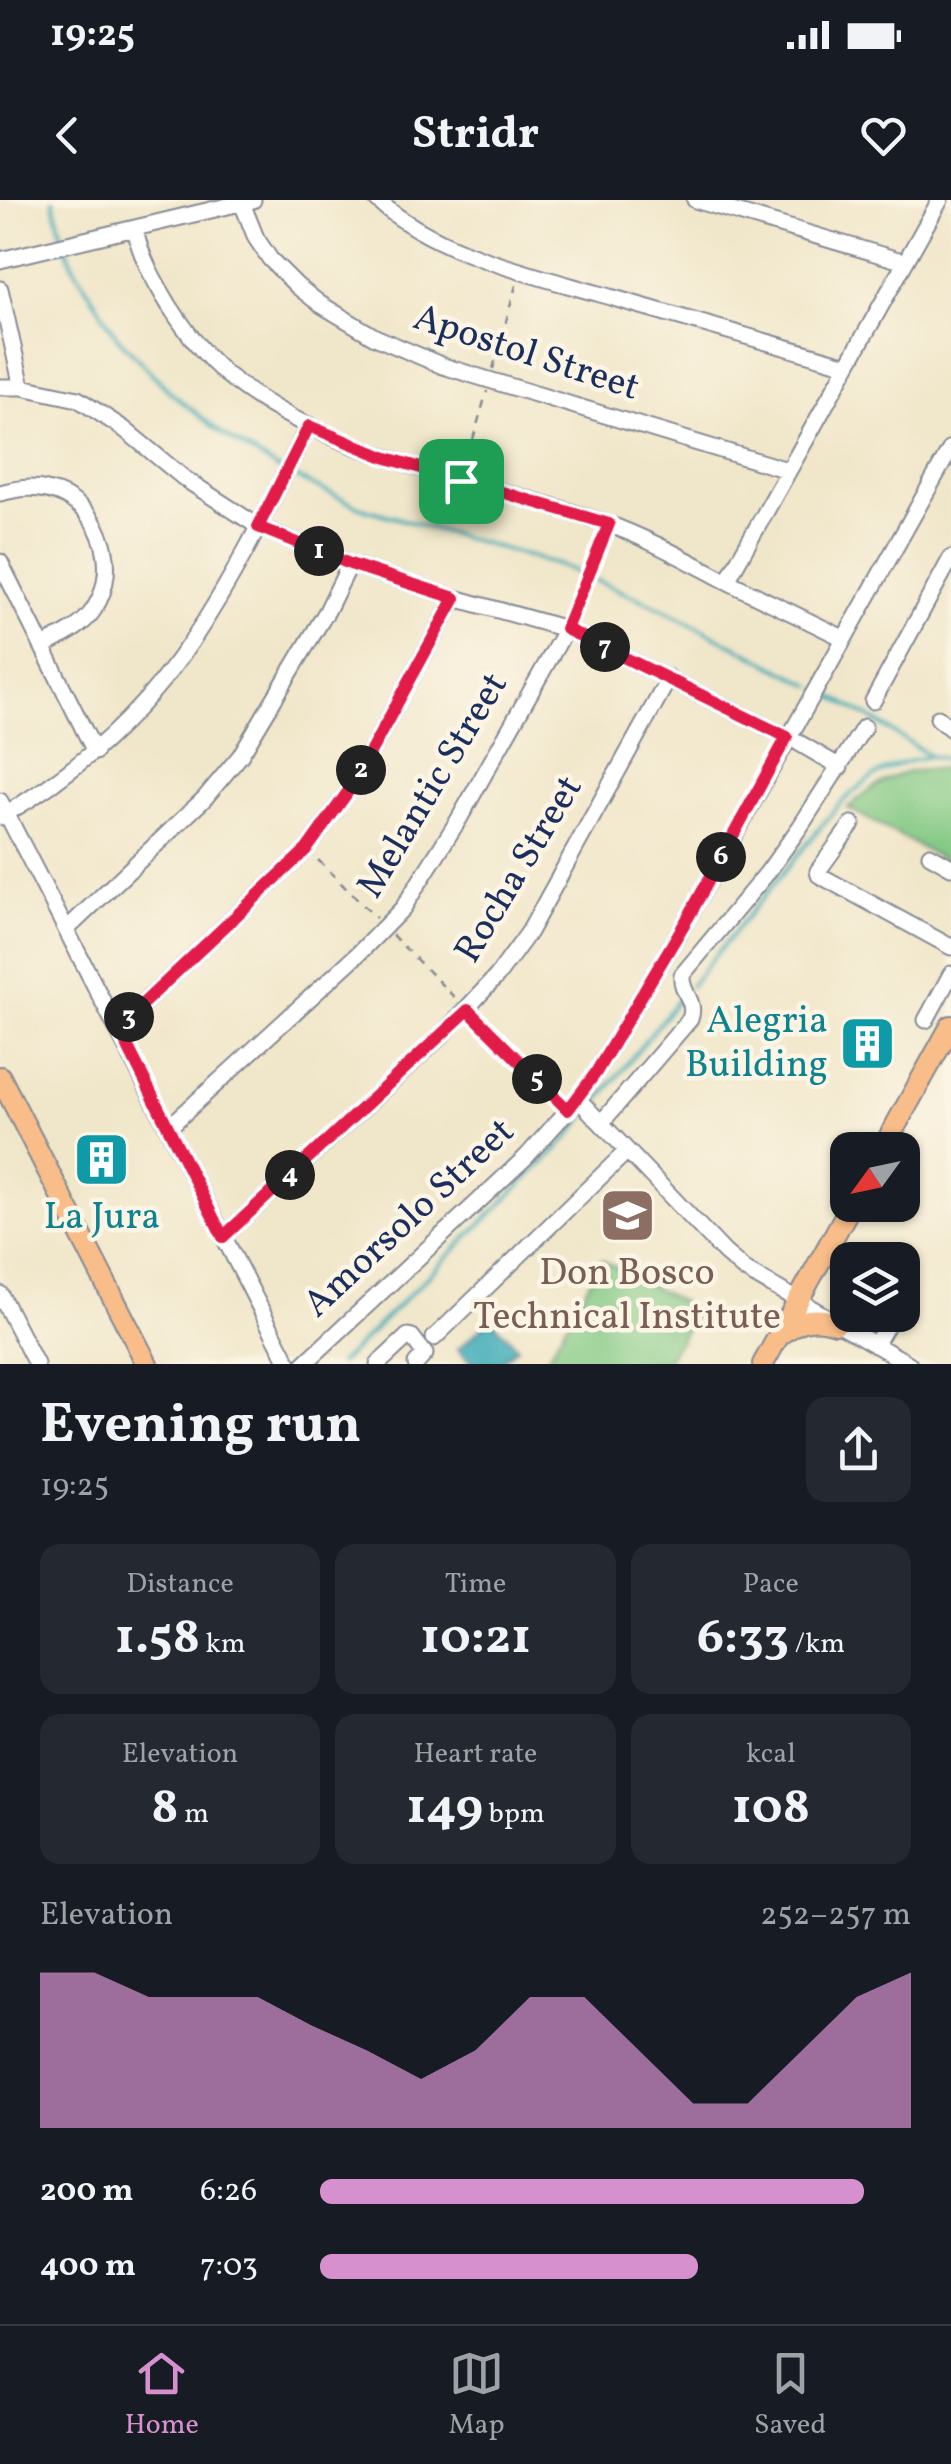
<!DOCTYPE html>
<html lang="en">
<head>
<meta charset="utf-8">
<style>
  :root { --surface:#171b24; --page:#242831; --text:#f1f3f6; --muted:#9ea1a6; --line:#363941; --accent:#d690ce }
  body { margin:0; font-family:Vollkorn,serif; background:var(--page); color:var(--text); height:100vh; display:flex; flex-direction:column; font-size:38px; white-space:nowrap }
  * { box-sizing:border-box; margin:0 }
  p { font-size:32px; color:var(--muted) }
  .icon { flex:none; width:55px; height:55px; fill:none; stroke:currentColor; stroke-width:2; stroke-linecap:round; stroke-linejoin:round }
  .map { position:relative; height:1164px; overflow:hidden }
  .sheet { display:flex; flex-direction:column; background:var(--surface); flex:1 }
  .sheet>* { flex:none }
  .needle { width:65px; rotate:237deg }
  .buttons { position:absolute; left:830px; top:932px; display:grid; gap:20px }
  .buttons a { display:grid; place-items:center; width:90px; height:90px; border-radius:20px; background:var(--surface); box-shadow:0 2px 8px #0004; font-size:50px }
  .pin { position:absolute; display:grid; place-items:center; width:85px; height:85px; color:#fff; margin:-42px; border-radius:20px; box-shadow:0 5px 15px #0006 }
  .km { position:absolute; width:50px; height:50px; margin:-25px; border-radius:50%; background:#222; color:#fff; font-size:28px; line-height:50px; text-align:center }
  .round { display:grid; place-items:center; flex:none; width:105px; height:105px; border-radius:20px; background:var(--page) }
  .headline { display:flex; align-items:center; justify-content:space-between; height:170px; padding:0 40px }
  h1 { font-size:55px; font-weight:700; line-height:75px }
  .metrics { display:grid; grid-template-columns:repeat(3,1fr); gap:15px; height:170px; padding:10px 40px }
  .metrics div { display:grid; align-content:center; border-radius:20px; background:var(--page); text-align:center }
  .metrics b { font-size:50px; font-weight:700 }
  .metrics small { font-size:28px; font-weight:400 }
  .metrics p { font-size:28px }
  .chart { height:280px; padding:20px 40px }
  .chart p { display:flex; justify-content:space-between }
  .chart svg { width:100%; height:180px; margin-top:10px; fill:var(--accent); opacity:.7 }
  ul { padding:0 40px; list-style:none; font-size:32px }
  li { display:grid; grid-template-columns:160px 120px 1fr; align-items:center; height:75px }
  li i { height:25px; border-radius:12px; background:var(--accent) }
  .status { display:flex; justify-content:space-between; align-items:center; height:70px; padding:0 50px; background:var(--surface); direction:ltr }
  .status svg { height:28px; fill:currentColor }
  header { display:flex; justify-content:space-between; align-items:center; height:130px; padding:0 40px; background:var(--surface); font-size:45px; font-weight:700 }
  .tabs { display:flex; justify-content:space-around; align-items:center; height:140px; border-top:2px solid var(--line); background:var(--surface); font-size:28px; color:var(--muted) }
  .tabs a { display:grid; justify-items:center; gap:5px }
  .tabs .active { color:var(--accent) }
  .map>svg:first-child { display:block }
</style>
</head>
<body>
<div class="status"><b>19:25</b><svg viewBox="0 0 49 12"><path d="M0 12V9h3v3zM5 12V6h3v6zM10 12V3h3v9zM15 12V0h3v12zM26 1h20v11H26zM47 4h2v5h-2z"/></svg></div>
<header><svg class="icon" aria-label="back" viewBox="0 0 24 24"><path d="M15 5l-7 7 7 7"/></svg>Stridr<svg class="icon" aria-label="heart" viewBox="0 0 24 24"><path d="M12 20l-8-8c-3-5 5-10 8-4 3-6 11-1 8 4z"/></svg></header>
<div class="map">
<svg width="951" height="1164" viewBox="0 0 951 1164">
  <rect width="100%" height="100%" fill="#fcf5e5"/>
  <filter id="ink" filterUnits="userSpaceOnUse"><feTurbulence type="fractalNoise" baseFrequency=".01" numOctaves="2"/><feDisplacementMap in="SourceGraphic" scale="20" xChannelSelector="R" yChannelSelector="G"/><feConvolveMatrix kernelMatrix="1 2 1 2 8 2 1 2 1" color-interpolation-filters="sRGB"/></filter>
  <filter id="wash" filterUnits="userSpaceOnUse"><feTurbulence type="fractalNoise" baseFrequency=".0048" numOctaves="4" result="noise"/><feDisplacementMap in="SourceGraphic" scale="40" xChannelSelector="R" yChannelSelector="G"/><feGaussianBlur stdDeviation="2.25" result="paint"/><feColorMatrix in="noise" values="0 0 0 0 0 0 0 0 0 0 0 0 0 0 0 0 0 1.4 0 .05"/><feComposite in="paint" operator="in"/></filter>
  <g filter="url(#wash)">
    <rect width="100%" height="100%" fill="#f0e6c9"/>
    <path fill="#83c984" stroke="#4f7c71" stroke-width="2.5" d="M951,569V664L848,608C881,578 905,567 951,569Z
      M602,1060L697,1111L665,1164H544Z"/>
    <path fill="#3aaab7" stroke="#2a6c8a" stroke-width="2.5" d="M491,1119L517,1147L499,1164H472L458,1149Z"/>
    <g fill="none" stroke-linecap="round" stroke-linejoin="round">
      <path stroke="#3aaab7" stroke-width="4" d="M53,0L63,39
        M66,48L72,64L117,137L170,192L221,233L280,270
        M293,276L362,308L562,366L654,405L811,485
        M819,489L869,517L930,556L951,560
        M690,786L838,606C871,575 885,566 930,556
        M593,907L680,797
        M339,1164L566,940L587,914"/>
    </g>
  </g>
  <g filter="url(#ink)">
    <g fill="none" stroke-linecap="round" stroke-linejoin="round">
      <defs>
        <path id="minor" d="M377,0C438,56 540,76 617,99C694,121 771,143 847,165
          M695,0L905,62
          M242,3L256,38L270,59L297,86L320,104L375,137L443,166L787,270
          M135,30C141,58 154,80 169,105C185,130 203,155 227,175C329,259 482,280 605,323C645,337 683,358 721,378C762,399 803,418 843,438
          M0,60L253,0
          M0,89L22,187
          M0,187H22L78,199L124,229L185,279L259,327L350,364L455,398L566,429L787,537
          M0,293C16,289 30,286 47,290C99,301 123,365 94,409C82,428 62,436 43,446
          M0,362L95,552
          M727,381L940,0
          M873,501L951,358
          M938,518L951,529
          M799,543L840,567
          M0,601L289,1164
          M0,617C76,574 142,514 191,442C237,374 273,298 309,225
          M852,624L818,671L819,675L951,747
          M930,655L951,667
          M67,729L204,599L240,556L327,411L350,364
          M926,820L951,774
          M118,827L307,649L350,589L455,398
          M578,899L725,1053L745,1070L909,1164
          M601,923L690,819C697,801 680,792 682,775L767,673L800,627L864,527
          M168,928L359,753L403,708L459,619L566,429
          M223,1037L442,835L497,776L529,732L669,478
          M0,1094L36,1164
          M434,1138L627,951
          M875,1145L893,1115
          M304,1164L526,957L578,899L595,874L689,716L951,248
          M378,1164L408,1136L412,1137L425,1154L416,1164"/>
        <path id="major" d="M0,877L147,1164
          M882,950L951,826
          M783,1133C800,1119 815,1116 836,1123
          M763,1164L851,1005"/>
      </defs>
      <use href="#minor" stroke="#868a94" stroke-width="19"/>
      <use href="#major" stroke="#868a94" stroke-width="24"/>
      <path stroke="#868a94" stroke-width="2.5" stroke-dasharray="8 8" stroke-linecap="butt" d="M493,169L516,85
        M464,270L487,191
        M572,416L604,335
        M318,660L376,718
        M392,735L457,800
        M477,820L560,902"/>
      <use href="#minor" stroke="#fff" stroke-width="15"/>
      <use href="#major" stroke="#f8bd89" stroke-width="20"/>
    </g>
  </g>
  <g fill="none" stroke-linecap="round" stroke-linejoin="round" filter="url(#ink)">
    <defs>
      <path id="route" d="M309,226L384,257L609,324L566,429L787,537L689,716L595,874L568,910L468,810L223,1037L118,827L307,649L350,589L455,398L350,364L258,327Z"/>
    </defs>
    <use href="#route" stroke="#fff" stroke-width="20"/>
    <use href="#route" stroke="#e11d48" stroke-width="12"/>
  </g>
  <defs>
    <symbol id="building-square" viewBox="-11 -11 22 22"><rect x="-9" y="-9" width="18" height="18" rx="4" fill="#0f9aa8" stroke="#fcf5e5"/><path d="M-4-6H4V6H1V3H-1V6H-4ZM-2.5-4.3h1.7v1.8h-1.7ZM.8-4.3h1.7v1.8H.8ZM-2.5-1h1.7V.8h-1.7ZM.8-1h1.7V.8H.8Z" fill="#fff"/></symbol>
    <symbol id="university-square" viewBox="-11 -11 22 22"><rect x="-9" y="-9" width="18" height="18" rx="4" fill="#8d6e63" stroke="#fcf5e5"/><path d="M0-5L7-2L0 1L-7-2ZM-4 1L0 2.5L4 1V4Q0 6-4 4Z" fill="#fff"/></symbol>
  </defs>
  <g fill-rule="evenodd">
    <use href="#building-square" x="836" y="812" width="63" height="63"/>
    <use href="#building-square" x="70" y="928" width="63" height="63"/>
    <use href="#university-square" x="596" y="984" width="63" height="63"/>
  </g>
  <g text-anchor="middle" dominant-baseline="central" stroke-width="9" stroke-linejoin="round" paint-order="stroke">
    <g font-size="38" fill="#1b2f5e" stroke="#fcf5e5">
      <text transform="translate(526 154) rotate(18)">Apostol Street</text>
      <text transform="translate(434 586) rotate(-59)">Melantic Street</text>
      <text transform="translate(520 670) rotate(-59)">Rocha Street</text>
      <text transform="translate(410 1019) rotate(-43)">Amorsolo Street</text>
    </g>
    <g font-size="38" fill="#0d838f" stroke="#fcf5e5" text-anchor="end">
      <text x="828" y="822">Alegria<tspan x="828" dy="44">Building</tspan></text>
      <text x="102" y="1018" text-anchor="middle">La Jura</text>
    </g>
    <g font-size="38" fill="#785e54" stroke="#fcf5e5">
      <text x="627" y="1074">Don Bosco<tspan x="627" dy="44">Technical Institute</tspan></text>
    </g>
  </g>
</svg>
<div class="buttons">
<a><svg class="needle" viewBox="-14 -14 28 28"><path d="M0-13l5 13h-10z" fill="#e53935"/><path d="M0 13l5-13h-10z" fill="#9ea1a6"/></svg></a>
<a><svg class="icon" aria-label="layers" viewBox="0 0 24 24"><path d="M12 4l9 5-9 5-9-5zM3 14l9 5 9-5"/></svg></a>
</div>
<div class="pin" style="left:461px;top:281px;background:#1e9e55"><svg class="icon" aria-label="arrive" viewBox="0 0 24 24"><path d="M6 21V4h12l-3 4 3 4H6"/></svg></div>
<b class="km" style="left:319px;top:351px">1</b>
<b class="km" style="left:361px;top:570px">2</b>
<b class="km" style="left:129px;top:817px">3</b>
<b class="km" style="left:290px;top:975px">4</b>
<b class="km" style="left:537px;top:879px">5</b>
<b class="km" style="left:721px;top:657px">6</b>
<b class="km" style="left:605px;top:447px">7</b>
</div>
<section class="sheet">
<div class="headline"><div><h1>Evening run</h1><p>19:25</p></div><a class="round"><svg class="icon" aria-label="share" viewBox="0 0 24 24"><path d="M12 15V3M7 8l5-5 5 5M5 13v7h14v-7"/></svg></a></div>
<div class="metrics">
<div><p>Distance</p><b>1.58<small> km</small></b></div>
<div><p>Time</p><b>10:21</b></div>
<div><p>Pace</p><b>6:33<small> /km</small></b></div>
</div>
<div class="metrics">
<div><p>Elevation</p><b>8<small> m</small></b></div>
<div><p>Heart rate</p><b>149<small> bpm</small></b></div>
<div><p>kcal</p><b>108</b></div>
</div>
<div class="chart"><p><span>Elevation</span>252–257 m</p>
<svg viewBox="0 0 160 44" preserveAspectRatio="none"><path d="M0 44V6L10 6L20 12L30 12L40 12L50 19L60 25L70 32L80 25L90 12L100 12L110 25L120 38L130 38L140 25L150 12L160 6V44z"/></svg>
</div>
<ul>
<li><b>200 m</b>6:26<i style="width:92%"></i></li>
<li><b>400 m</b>7:03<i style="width:64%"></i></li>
</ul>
</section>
<nav class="tabs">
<a class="active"><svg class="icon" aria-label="home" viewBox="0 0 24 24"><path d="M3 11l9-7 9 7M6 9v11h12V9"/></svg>Home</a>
<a><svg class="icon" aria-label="map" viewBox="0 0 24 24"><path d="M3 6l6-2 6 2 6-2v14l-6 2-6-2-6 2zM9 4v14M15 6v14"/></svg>Map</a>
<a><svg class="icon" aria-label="saved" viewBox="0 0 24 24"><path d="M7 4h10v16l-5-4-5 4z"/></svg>Saved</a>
</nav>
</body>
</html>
